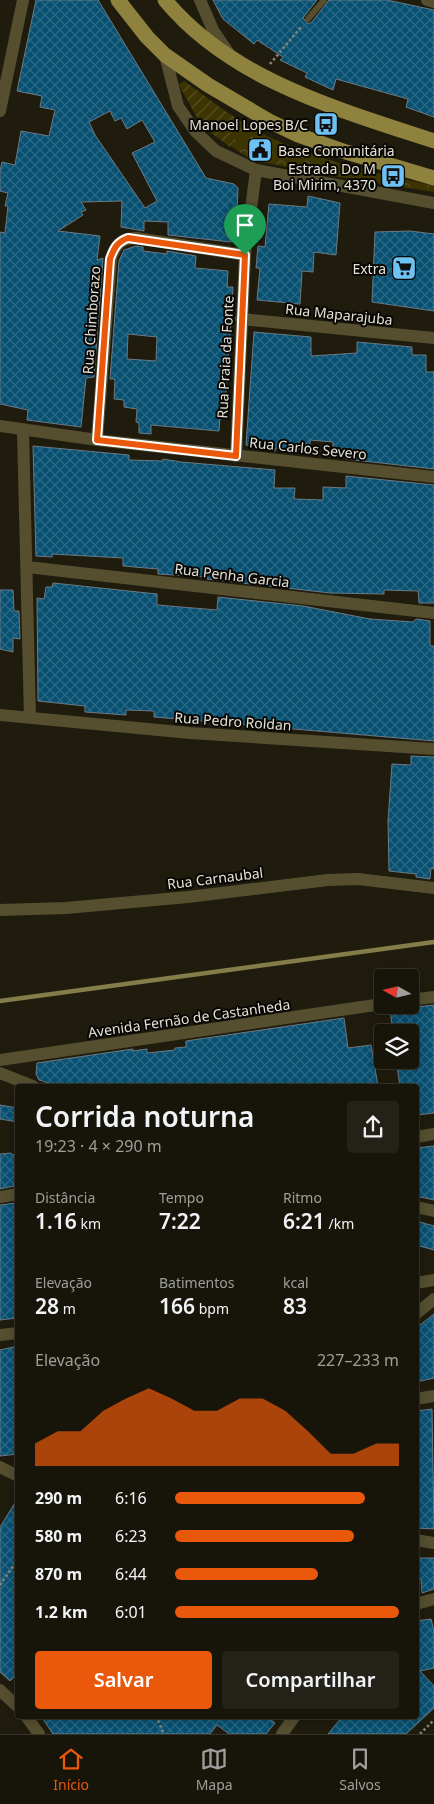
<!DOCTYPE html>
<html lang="pt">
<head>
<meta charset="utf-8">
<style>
  :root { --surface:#17150a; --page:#242218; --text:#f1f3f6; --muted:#9e9f9c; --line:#36342b; --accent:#ea580c }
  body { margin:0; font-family:"Noto Sans",sans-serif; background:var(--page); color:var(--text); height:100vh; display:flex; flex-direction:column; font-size:19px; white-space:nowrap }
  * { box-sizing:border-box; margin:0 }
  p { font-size:16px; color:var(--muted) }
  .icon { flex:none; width:28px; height:28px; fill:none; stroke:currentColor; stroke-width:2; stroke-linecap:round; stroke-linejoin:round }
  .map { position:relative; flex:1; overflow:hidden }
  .side { position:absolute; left:15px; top:1084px; width:404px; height:635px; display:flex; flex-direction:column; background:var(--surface); border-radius:5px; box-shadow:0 2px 12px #0003,0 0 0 1px var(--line) }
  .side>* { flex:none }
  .needle { width:32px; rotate:278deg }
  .tools { position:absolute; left:374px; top:969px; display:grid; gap:10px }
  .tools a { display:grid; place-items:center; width:45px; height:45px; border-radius:5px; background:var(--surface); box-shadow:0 2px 12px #0003,0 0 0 1px var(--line); font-size:25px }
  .pin { position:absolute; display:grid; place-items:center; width:42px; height:42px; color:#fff; margin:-51px -21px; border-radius:50% 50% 50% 0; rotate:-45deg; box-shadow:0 0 5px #0007 }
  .pin .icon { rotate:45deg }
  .round { display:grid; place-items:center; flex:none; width:52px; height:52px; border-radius:5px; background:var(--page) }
  .summary { display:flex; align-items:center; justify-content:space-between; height:85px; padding:0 20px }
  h1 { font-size:28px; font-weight:600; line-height:38px }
  .metrics { display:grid; grid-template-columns:repeat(3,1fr); gap:8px; height:85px; padding:5px 20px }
  .metrics div { display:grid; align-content:center }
  .metrics b { font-size:21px; font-weight:600 }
  .metrics small { font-size:14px; font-weight:400 }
  .metrics p { font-size:14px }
  .chart { height:140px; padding:10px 20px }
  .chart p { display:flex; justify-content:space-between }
  .chart svg { width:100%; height:90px; margin-top:5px; fill:var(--accent); opacity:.7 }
  .button { display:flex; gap:10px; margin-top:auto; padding:10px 20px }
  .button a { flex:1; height:58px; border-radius:5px; background:var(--accent); color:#fff; font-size:20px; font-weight:600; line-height:58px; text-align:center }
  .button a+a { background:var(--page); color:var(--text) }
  ul { padding:0 20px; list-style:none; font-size:16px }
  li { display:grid; grid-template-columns:80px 60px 1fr; align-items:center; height:38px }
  li i { height:12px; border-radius:6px; background:var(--accent) }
  .tabs { display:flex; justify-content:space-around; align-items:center; height:70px; border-top:1px solid var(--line); background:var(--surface); font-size:14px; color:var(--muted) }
  .tabs a { display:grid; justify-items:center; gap:2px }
  .tabs .current { color:var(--accent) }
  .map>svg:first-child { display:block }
</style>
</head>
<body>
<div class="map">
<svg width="434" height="1734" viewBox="0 0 434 1734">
  <defs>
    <pattern id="park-crowns" width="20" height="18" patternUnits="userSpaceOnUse" patternTransform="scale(1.25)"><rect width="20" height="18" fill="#3c3401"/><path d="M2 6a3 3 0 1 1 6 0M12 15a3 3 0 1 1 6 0" fill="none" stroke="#585125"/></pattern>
    <pattern id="garden-furrows" width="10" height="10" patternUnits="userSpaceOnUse" patternTransform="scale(1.25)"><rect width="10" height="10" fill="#3c3401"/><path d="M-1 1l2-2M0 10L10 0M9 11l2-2" fill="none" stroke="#585125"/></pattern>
    <pattern id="building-cross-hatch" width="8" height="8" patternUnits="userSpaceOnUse" patternTransform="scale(1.25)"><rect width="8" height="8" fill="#075072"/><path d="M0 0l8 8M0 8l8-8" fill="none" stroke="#2b6985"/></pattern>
  </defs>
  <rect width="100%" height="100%" fill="#1f1c0e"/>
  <path fill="url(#park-crowns)" d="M184,81C221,109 260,137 305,152C347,167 391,176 434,186V192L339,177L251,160L202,126L179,85Z"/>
  <path fill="url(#garden-furrows)" d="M184,81L243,124L230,147L202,126L179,85Z"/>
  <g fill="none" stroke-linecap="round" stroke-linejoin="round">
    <path stroke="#857d49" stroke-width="4.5" d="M0,1001L434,942"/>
  </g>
  <path fill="url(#building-cross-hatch)" stroke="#6a7a85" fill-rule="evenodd" d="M36,0H98L206,178L234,184L238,188L236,236L231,242L168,235V222L144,221V231L121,227L122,201L81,202L86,210L81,212L83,215L58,231L100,236L97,260L103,258L94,377L86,378L81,427L27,420L28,410L0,404V232L5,233L8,206H5L8,193L0,191V171L2,162L15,165L21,131L49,136L55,110L40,107L42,96L17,91ZM110,111L115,121L121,118L127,129L142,120L155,142L132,153L157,201L145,208L95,135L89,122Z
    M213,0H317L303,18L308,24L312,22L329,0H387L434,10V117L406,107L408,99L336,79L333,90L305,77L307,73L280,60L283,57L257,40L254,44L223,19Z
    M251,138L271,141L268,161L249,158Z
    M308,196L340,203L336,255L314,252L313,272L302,271L300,304L257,300L260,268H256L258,246L265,247L269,204L307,207Z
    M410,231L434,234V311L372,302L375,232Z
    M136,246L143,247V251L167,254V251L196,256L195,268L228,271L227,287H233L231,321L226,391L224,403L221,402L219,431L151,425V434L139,433V423L136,422L137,409L124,407V400L114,399L115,379H110L119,261L124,250ZM128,334L157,337L156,361L127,359Z
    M254,332L311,337V356L357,353V342L412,347V355H426V372H434V469L346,459V455L333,454V442L310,440V450L276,448L275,451L246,445Z
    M33,446L129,455V460L163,461V459L181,462L275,470L274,488H295L294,499L323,500V487L346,488V476L434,485V603H419L418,591L384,590V594L330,593L207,579L206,577L158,574V569L123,566V558L52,554V557L36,556Z
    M53,583L157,594V605L217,610L218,597L303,606L370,619L413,622L416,619L430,621V646H434V741L154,717V711L126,710V715L85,712V706L38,701L37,598L44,599L46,587H52Z
    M0,590H13L14,611H19L20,639L13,638V652L0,649Z
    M411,756L434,757V869L431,868L430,879L416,877V874L389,871L388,821L392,764L411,765Z
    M434,1005V1113L416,1115V1086H400L396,1060H410V1032H393L390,1010Z
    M344,1018L348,1048L371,1045L378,1086H58L39,1080L36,1074L37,1063L133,1049V1051L147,1049V1053L175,1050V1048L186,1047V1041Z
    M0,1105L18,1108V1122L0,1119Z
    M434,1146V1200L416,1196V1148Z
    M11,1153L12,1155L18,1154V1183L14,1184V1186L0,1189V1154Z
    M16,1203L18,1318L0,1320V1205Z
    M416,1221L434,1226V1250L416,1245Z
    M434,1314V1378L416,1382V1325H420Z
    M18,1346V1454L0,1456V1350Z
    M432,1409L434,1529L416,1528V1411Z
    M18,1498V1673L10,1681L0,1672V1527Z
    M419,1558H434V1589L422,1593L421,1579L416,1580V1559Z
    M431,1619L434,1631V1668L420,1671L434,1686V1708L406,1734H328L343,1716H416V1621Z
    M41,1716H266L275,1723L266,1734H229L217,1725L210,1734H53Z"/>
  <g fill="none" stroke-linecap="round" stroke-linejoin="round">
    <path stroke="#878579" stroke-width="2.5" stroke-dasharray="2.5 2.5" stroke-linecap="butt" d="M270,64L302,26
      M0,1585L18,1559
      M156,1716L164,1734
      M420,1734L434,1720"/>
    <path stroke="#554f30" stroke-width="6" d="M308,19L324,0"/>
    <path stroke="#554f30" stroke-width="12" d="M200,0L213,30L230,55
      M427,0L434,2
      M165,55L178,106L195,131L216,151L256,170L434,203
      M0,111L23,0
      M241,319L434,338
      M0,426L97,440L434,477
      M23,431L30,718
      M97,440L111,259C115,245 121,238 136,238L245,255
      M236,456L245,255L256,170
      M27,567L434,613
      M0,715L190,733L434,749
      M0,910L66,908L188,897L328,880L358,879L434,888
      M410,1000L434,997
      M0,1060L382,1004
      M0,1073L33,1086
      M416,1137L434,1134
      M0,1197L18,1194
      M416,1207L434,1211
      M416,1283L434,1280
      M416,1314L434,1299
      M0,1335L18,1333
      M416,1399L434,1396
      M0,1467L18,1476
      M416,1540L434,1543
      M416,1604L434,1599
      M0,1690L18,1707
      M26,1716L39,1734
      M282,1734L295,1716"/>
    <path stroke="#8e823e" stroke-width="15" d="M118,0L147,37L165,55L208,85L269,121L298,135L346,152L434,178
      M165,0C231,80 340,110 434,141"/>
  </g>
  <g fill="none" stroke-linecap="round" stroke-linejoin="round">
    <defs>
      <path id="route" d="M128,238L245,255L236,456L97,440L110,259C114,248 117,242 128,238Z"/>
    </defs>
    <use href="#route" stroke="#fff" stroke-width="10"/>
    <use href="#route" stroke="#ea580c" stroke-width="6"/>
  </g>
  <defs>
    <symbol id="bus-square" viewBox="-11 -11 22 22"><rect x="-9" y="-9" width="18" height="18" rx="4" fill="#6ec2f3" stroke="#080703"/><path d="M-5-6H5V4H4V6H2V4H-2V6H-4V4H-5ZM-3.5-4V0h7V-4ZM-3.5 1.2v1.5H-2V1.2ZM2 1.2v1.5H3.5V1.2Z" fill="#111"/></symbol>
    <symbol id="civic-square" viewBox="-11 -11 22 22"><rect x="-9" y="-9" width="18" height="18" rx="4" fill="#6ec2f3" stroke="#080703"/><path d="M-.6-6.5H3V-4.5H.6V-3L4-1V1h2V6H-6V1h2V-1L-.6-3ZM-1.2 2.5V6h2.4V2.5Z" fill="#111"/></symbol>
    <symbol id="supermarket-square" viewBox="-11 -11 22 22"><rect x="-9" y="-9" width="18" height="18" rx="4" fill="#6ec2f3" stroke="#080703"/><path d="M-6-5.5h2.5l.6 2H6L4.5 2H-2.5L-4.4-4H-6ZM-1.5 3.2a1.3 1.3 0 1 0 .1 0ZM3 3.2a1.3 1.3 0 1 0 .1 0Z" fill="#111"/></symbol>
  </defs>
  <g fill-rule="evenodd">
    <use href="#bus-square" x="312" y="110" width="28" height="28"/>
    <use href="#civic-square" x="246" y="136" width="28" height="28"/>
    <use href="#bus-square" x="379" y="162" width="28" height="28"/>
    <use href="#supermarket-square" x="390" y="254" width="28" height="28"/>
  </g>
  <g text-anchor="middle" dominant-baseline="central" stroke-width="4" stroke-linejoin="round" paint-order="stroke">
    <g font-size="14" fill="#e3e1d8" stroke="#080703" text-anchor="end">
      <text x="308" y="124">Manoel Lopes B/C</text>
      <text x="278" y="150" text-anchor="start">Base Comunitária</text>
      <text x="376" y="168">Estrada Do M<tspan x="376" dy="16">Boi Mirim, 4370</tspan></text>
      <text x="386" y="268">Extra</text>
    </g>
    <g font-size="14" fill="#e3e1d8" stroke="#080703">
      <text transform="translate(339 314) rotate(6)">Rua Maparajuba</text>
      <text transform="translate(91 320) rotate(-86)">Rua Chimborazo</text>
      <text transform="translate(225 357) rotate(-87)">Rua Praia da Fonte</text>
      <text transform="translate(308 448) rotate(6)">Rua Carlos Severo</text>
      <text transform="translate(232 575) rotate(7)">Rua Penha Garcia</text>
      <text transform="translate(233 721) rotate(4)">Rua Pedro Roldan</text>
      <text transform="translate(215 878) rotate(-7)">Rua Carnaubal</text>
      <text transform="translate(189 1018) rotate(-8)">Avenida Fernão de Castanheda</text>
    </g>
  </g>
</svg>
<div class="tools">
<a><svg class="needle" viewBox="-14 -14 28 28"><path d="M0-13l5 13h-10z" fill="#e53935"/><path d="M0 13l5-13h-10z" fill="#9e9f9c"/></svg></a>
<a><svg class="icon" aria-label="layers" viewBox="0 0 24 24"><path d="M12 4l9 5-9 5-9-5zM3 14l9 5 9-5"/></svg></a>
</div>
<div class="pin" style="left:245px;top:255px;background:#1e9e55"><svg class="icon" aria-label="arrive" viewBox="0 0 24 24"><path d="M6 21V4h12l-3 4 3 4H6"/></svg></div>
<section class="side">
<div class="summary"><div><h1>Corrida noturna</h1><p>19:23 · 4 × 290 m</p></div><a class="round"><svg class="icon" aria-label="share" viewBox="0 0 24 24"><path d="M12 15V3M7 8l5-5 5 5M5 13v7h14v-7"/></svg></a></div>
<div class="metrics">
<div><p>Distância</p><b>1.16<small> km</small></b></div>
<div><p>Tempo</p><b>7:22</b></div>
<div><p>Ritmo</p><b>6:21<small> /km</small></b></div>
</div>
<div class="metrics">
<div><p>Elevação</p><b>28<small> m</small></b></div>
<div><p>Batimentos</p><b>166<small> bpm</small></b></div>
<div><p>kcal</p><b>83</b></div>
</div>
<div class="chart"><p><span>Elevação</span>227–233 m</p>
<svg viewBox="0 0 160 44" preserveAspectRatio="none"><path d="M0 44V33L10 27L20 27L30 17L40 11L50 6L60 11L70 17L80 17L90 11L100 11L110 17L120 27L130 38L140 38L150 33L160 33V44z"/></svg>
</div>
<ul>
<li><b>290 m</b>6:16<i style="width:85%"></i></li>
<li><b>580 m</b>6:23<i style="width:80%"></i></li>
<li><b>870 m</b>6:44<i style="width:64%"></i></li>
<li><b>1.2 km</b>6:01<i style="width:100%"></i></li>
</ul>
<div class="button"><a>Salvar</a><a>Compartilhar</a></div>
</section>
</div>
<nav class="tabs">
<a class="current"><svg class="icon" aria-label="home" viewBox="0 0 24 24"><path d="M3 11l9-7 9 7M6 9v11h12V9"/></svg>Início</a>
<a><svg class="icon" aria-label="map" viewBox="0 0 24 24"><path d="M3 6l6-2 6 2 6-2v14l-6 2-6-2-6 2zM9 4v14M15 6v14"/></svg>Mapa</a>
<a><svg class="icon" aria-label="saved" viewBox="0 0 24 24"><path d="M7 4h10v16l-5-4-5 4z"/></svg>Salvos</a>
</nav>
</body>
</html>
